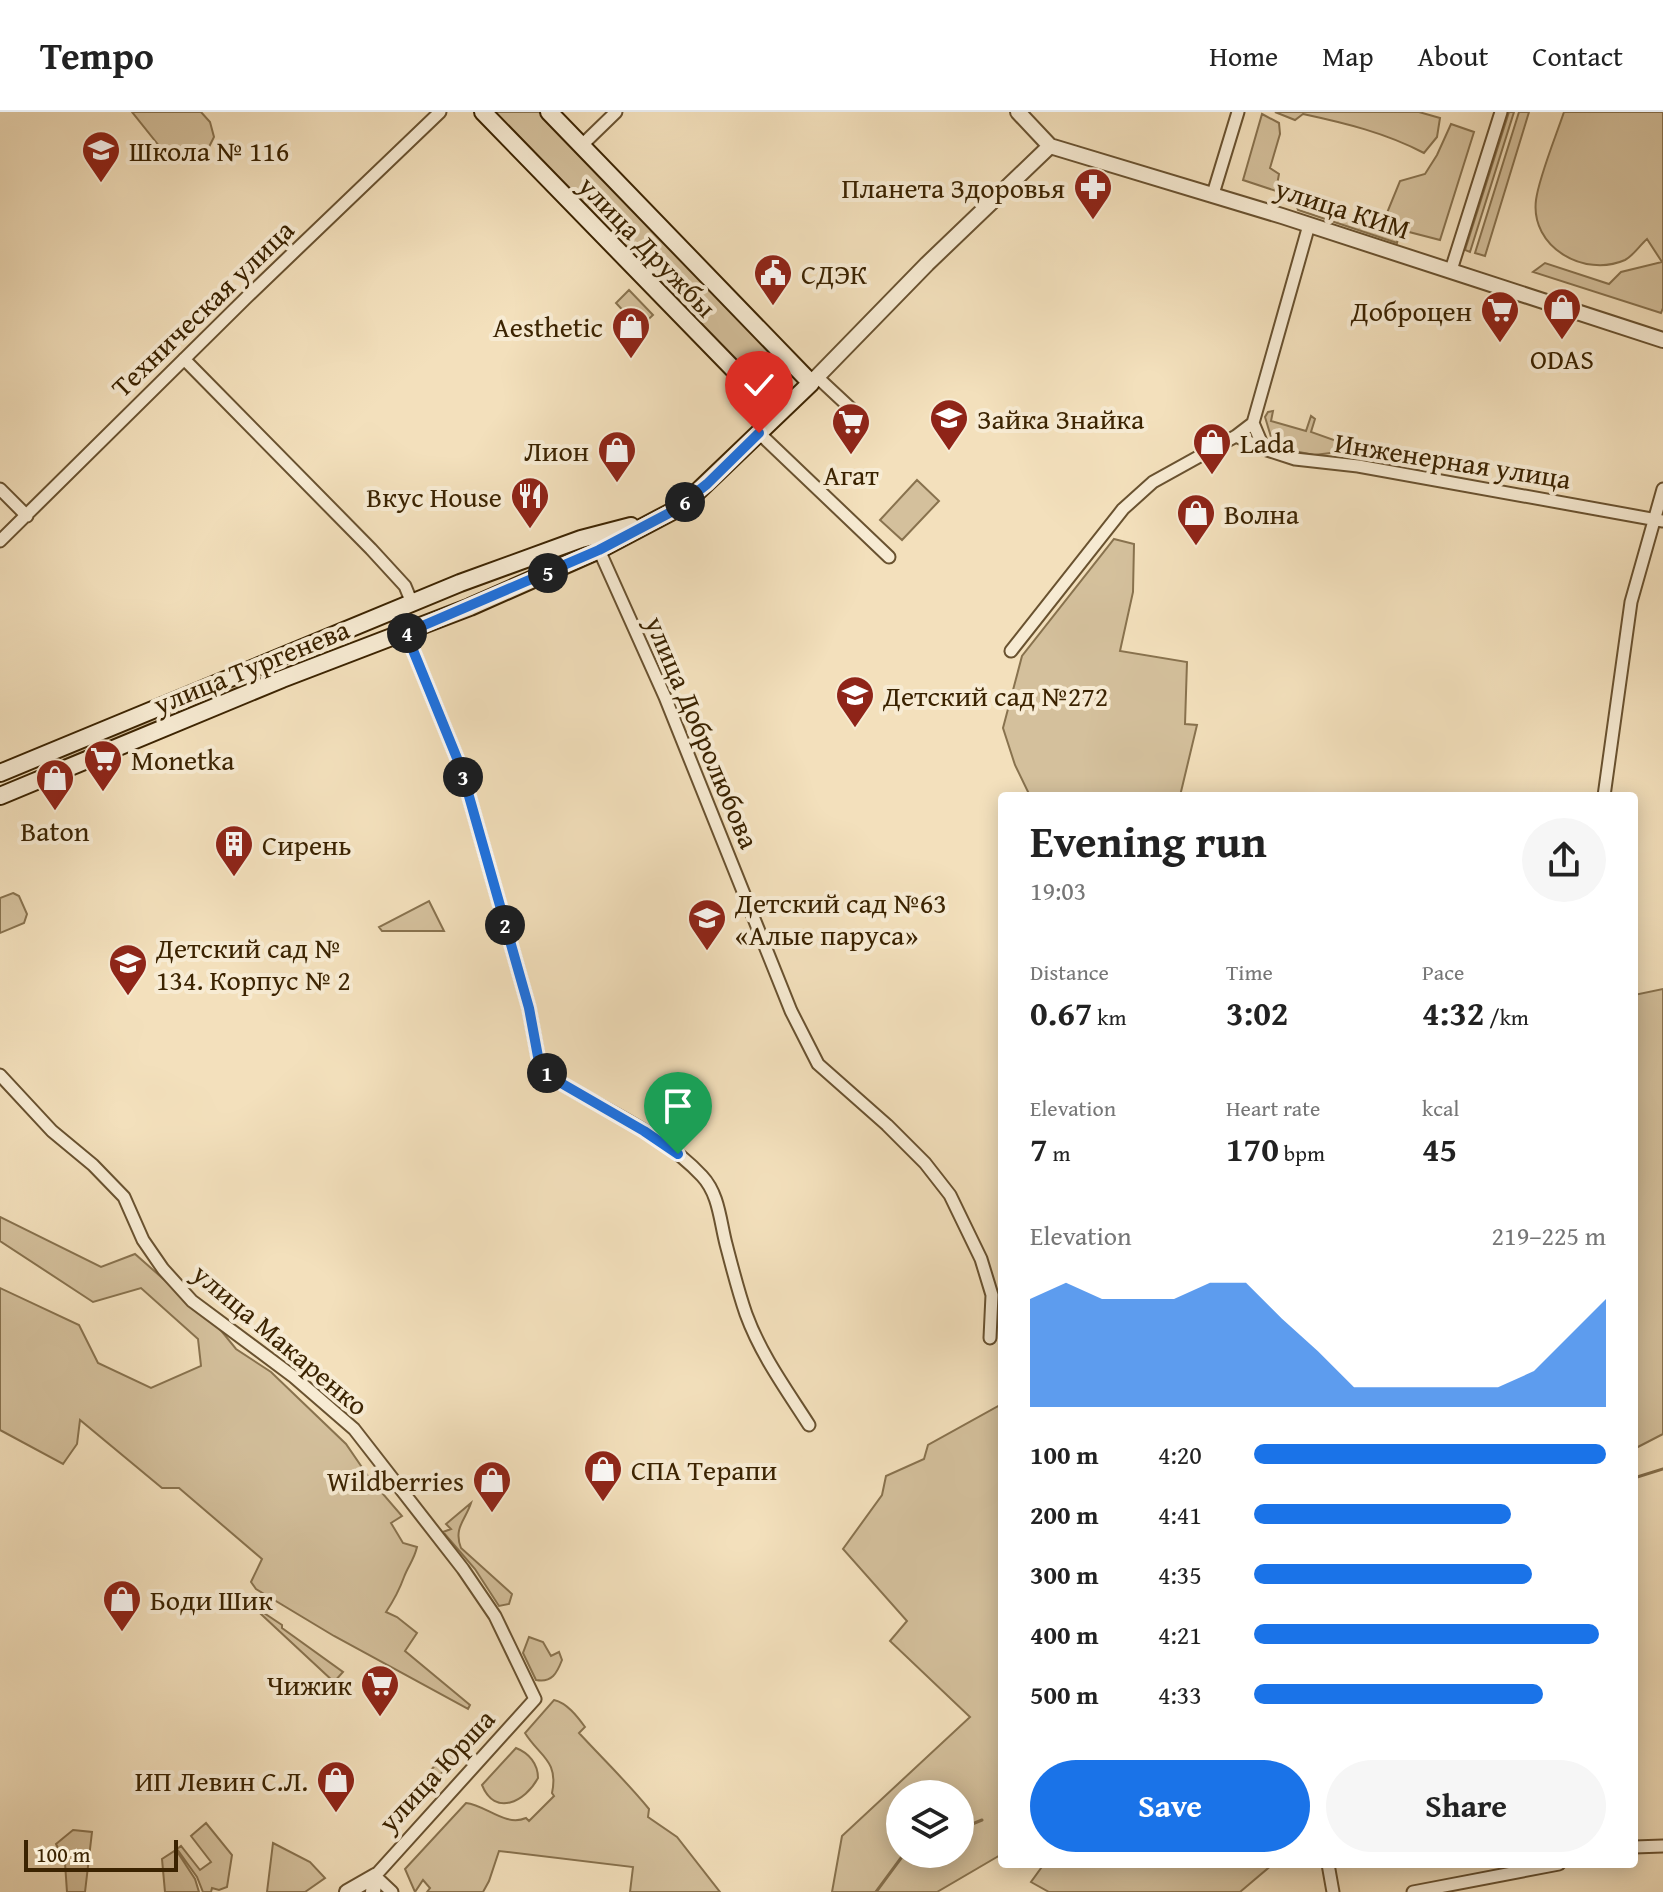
<!DOCTYPE html>
<html lang="en">
<head>
<meta charset="utf-8">
<style>
  :root { --surface:#fff; --page:#f6f6f6; --text:#222; --muted:#767676; --line:#e0e0e0; --accent:#1a73e8 }
  body { margin:0; font-family:"Gentium Book Plus",serif; background:var(--page); color:var(--text); height:100vh; display:flex; flex-direction:column; font-size:30px; white-space:nowrap }
  * { box-sizing:border-box; margin:0 }
  p { font-size:26px; color:var(--muted) }
  .icon { flex:none; width:44px; height:44px; fill:none; stroke:currentColor; stroke-width:2; stroke-linecap:round; stroke-linejoin:round }
  .map { position:relative; flex:1; overflow:hidden }
  .side { position:absolute; left:998px; top:680px; width:640px; height:1076px; display:flex; flex-direction:column; background:var(--surface); border-radius:8px; box-shadow:0 4px 20px #0003 }
  .side>* { flex:none }
  .buttons { position:absolute; left:886px; top:1668px; display:grid; gap:16px }
  .buttons a { display:grid; place-items:center; width:88px; height:88px; border-radius:50%; background:var(--surface); box-shadow:0 4px 20px #0003; font-size:40px }
  .scale { position:absolute; left:24px; bottom:20px; width:154px; box-sizing:border-box; padding-left:8px; border:4px solid #3b2301; border-top:0; font-size:22px; line-height:28px; white-space:nowrap; color:#3b2301; -webkit-text-stroke:6px #f7ebd3; paint-order:stroke }
  .pin { position:absolute; display:grid; place-items:center; width:68px; height:68px; color:#fff; margin:-82px -34px; border-radius:50% 50% 50% 0; rotate:-45deg; box-shadow:0 0 8px #0007 }
  .pin .icon { rotate:45deg }
  .km { position:absolute; width:40px; height:40px; margin:-20px; border-radius:50%; background:#222; color:#fff; font-size:22px; line-height:40px; text-align:center }
  .round { display:grid; place-items:center; flex:none; width:84px; height:84px; border-radius:42px; background:var(--page) }
  .overview { display:flex; align-items:center; justify-content:space-between; height:136px; padding:0 32px }
  h1 { font-size:44px; font-weight:800; line-height:60px }
  .metrics { display:grid; grid-template-columns:repeat(3,1fr); gap:12px; height:136px; padding:8px 32px }
  .metrics div { display:grid; align-content:center }
  .metrics b { font-size:34px; font-weight:800 }
  .metrics small { font-size:22px; font-weight:400 }
  .metrics p { font-size:22px }
  .chart { height:224px; padding:16px 32px }
  .chart p { display:flex; justify-content:space-between }
  .chart svg { width:100%; height:144px; margin-top:8px; fill:var(--accent); opacity:.7 }
  .cta { display:flex; gap:16px; margin-top:auto; padding:16px 32px }
  .cta a { flex:1; height:92px; border-radius:48px; background:var(--accent); color:#fff; font-size:32px; font-weight:800; line-height:92px; text-align:center }
  .cta a+a { background:var(--page); color:var(--text) }
  ul { padding:0 32px; list-style:none; font-size:26px }
  li { display:grid; grid-template-columns:128px 96px 1fr; align-items:center; height:60px }
  li i { height:20px; border-radius:10px; background:var(--accent) }
  header { display:flex; align-items:center; gap:48px; box-sizing:border-box; height:112px; padding:0 40px; background:var(--surface); border-bottom:2px solid var(--line) }
  header strong { font-size:38px }
  nav { display:flex; gap:44px; margin-inline-start:auto; font-size:28px }
  .map>svg:first-child { display:block }
</style>
</head>
<body>
<header>
<strong>Tempo</strong>
<nav><a>Home</a><a>Map</a><a>About</a><a>Contact</a></nav>
</header>
<div class="map">
<svg width="1663" height="1780" viewBox="0 0 1663 1780">
  <rect width="100%" height="100%" fill="#f3e0bc"/>
  <filter id="stains"><feTurbulence type="fractalNoise" baseFrequency=".0025" numOctaves="4"/><feColorMatrix values="0 0 0 0 .2 0 0 0 0 .09 0 0 0 0 .02 0 0 0 .5 -.17"/></filter>
  <radialGradient id="worn" r=".72"><stop offset=".6" stop-color="#630" stop-opacity="0"/><stop offset="1" stop-color="#630" stop-opacity=".3"/></radialGradient>
  <path fill="#d4c09c" stroke="#88724e" stroke-width="2" fill-rule="evenodd" d="M132,0H201L210,10L214,25L207,39L190,47L160,35Z
    M492,0H539L786,254L761,277Z
    M1275,0H1419L1440,6L1437,25L1424,41C1386,21 1345,11 1303,2L1295,8Z
    M1509,0H1514L1470,140L1465,138Z
    M1519,0H1529L1485,144L1475,141Z
    M1564,0H1663V196L1661,201L1533,160L1545,151L1609,172L1621,160L1662,150L1647,127C1640,133 1633,144 1625,148C1584,166 1530,135 1536,88C1539,65 1556,24 1564,0Z
    M1262,2L1279,11L1280,22L1270,56L1279,62L1276,79L1243,68Z
    M1451,12L1474,20L1440,128L1382,113L1400,69L1425,62L1437,43Z
    M1296,92L1399,124L1397,131L1298,98Z
    M629,178L653,203L639,216L616,191Z
    M1273,299L1271,309L1306,319L1311,304L1315,307L1311,320L1345,332L1339,340L1314,343L1274,335L1265,305L1268,300Z
    M917,368L939,389L902,428L880,408Z
    M1114,427L1134,432L1133,480L1120,539L1187,550L1185,612L1197,613L1180,684H1030L1015,653L1003,616L1022,544Z
    M275,555L277,561L61,649L58,643Z
    M13,781L19,784L27,802L24,811L0,821V786Z
    M429,789L444,819H382L379,815Z
    M1663,877V1322L1634,1337V883Z
    M0,1105L101,1155L135,1142L219,1216L236,1237L271,1260L346,1332L370,1367L402,1404L391,1411L403,1431L417,1435C414,1448 408,1454 404,1465C399,1479 394,1488 386,1500L397,1505L417,1521L405,1539L470,1593L468,1597L334,1524L256,1477L251,1470L262,1447L179,1376H162L80,1308L77,1332L63,1352L0,1318V1176L79,1213L98,1251L151,1276L201,1254L198,1227L141,1176L93,1190L0,1129Z
    M1002,1292V1742L937,1780H832L842,1724L970,1605L890,1529L907,1509L843,1437L882,1383L886,1364L924,1347L928,1333ZM960,1682V1742H900V1682Z
    M471,1391C466,1407 453,1416 461,1436L512,1482L509,1492L499,1494L475,1457L443,1420L451,1417L446,1412Z
    M249,1491L282,1513V1516L343,1560L334,1570Z
    M529,1525L543,1530L551,1544L559,1540L562,1548C557,1561 552,1571 536,1568L523,1541Z
    M554,1588C567,1591 577,1604 585,1615L579,1621C603,1647 627,1670 649,1697L648,1705L677,1725L720,1780H630L633,1755L499,1739L489,1769L483,1780H427L430,1776L423,1768L415,1780L405,1757L466,1691C486,1693 505,1715 526,1706L529,1709L554,1684L552,1681C559,1648 539,1644 525,1621Z
    M465,1627L467,1634L394,1712L398,1695L455,1631Z
    M516,1636C529,1641 538,1652 538,1666C525,1690 495,1705 482,1673Z
    M206,1711L232,1743L227,1775L219,1778L212,1776L211,1780H203L197,1765L177,1737L181,1734L200,1758L211,1750L191,1724Z
    M73,1718L92,1720L85,1780H67L65,1751L56,1732Z
    M273,1731L310,1750L325,1766L305,1780H267Z
    M176,1738L195,1767L199,1780H165L162,1747Z
    M1044,1752H1273L1240,1780H1049L1031,1770Z"/>
  <g fill="none" stroke-linecap="round" stroke-linejoin="round">
    <path stroke="#846e4b" stroke-width="3" d="M1634,1366L1663,1357
      M960,1717L982,1708
      M876,1780L904,1742"/>
    <defs>
      <path id="minor" d="M581,34L616,0
        M1213,82L1238,0
        M1451,158L1501,0
        M184,247L371,437L405,474L412,491
        M816,264L860,305
        M1253,311L1264,337L1295,347L1358,354L1663,409
        M759,321L889,445
        M1236,324L1264,337
        M0,377L27,404
        M0,429L247,185L440,0
        M599,438L665,585L791,899L818,952L887,1013L925,1051L950,1083L981,1147L992,1183L990,1226
        M406,521L461,656L529,896L539,950L550,964C600,997 660,1019 702,1064C719,1082 720,1109 726,1132C732,1155 738,1179 746,1202C761,1243 786,1277 809,1313
        M1011,539L1123,397L1153,370L1236,324L1253,311L1309,113
        M1604,684L1631,490L1663,377
        M0,963L52,1019L93,1053L124,1085L143,1128L163,1157L192,1189L294,1265L354,1317L463,1457L495,1504L535,1587L375,1764L392,1780
        M1634,1735L1663,1734
        M1328,1752L1333,1780
        M1413,1780L1559,1752"/>
      <path id="tertiary" d="M1018,0L1050,34L1282,104L1663,228
        M811,271L927,152L1050,34
        M347,1780L375,1764
        M373,1780L375,1764"/>
      <path id="secondary" d="M483,0L777,302
        M0,661L460,471L581,427L631,414
        M0,684L282,567L470,495L599,438L673,399L694,383L811,271L549,0"/>
    </defs>
    <use href="#minor" stroke="#695230" stroke-width="15"/>
    <use href="#tertiary" stroke="#695230" stroke-width="18"/>
    <use href="#secondary" stroke="#3b2301" stroke-width="20"/>
    <use href="#minor" stroke="#f7ebd3" stroke-width="11"/>
    <use href="#tertiary" stroke="#f7ebd3" stroke-width="14"/>
    <use href="#secondary" stroke="#f7ebd3" stroke-width="16"/>
  </g>
  <g fill="none" stroke-linecap="round" stroke-linejoin="round">
    <defs>
      <path id="route" d="M678,1042L644,1019L561,971L544,958L539,950L529,896L461,656L406,521L599,438L673,399L707,372L759,321"/>
    </defs>
    <use href="#route" stroke="#fff" stroke-width="16"/>
    <use href="#route" stroke="#1a73e8" stroke-width="10"/>
  </g>
  <defs>
    <symbol id="school-pin" viewBox="-11 -11 22 30"><path d="M0 17L-7.5 6A9.5 9.5 0 1 1 7.5 6Z" fill="#8f2418" stroke="#f7ebd3"/><path d="M0-5L7-2L0 1L-7-2ZM-4 1L0 2.5L4 1V4Q0 6-4 4Z" fill="#fff"/></symbol>
    <symbol id="pharmacy-pin" viewBox="-11 -11 22 30"><path d="M0 17L-7.5 6A9.5 9.5 0 1 1 7.5 6Z" fill="#8f2418" stroke="#f7ebd3"/><path d="M-2-6h4v4h4v4h-4v4h-4v-4h-4v-4h4Z" fill="#fff"/></symbol>
    <symbol id="civic-pin" viewBox="-11 -11 22 30"><path d="M0 17L-7.5 6A9.5 9.5 0 1 1 7.5 6Z" fill="#8f2418" stroke="#f7ebd3"/><path d="M-.6-6.5H3V-4.5H.6V-3L4-1V1h2V6H-6V1h2V-1L-.6-3ZM-1.2 2.5V6h2.4V2.5Z" fill="#fff"/></symbol>
    <symbol id="shop-pin" viewBox="-11 -11 22 30"><path d="M0 17L-7.5 6A9.5 9.5 0 1 1 7.5 6Z" fill="#8f2418" stroke="#f7ebd3"/><path d="M-5-2.5h2.3a2.7 3.5 0 0 1 5.4 0H5L5.5 6h-11ZM-1.5-2.5h3a1.5 2.3 0 0 0-3 0Z" fill="#fff"/></symbol>
    <symbol id="supermarket-pin" viewBox="-11 -11 22 30"><path d="M0 17L-7.5 6A9.5 9.5 0 1 1 7.5 6Z" fill="#8f2418" stroke="#f7ebd3"/><path d="M-6-5.5h2.5l.6 2H6L4.5 2H-2.5L-4.4-4H-6ZM-1.5 3.2a1.3 1.3 0 1 0 .1 0ZM3 3.2a1.3 1.3 0 1 0 .1 0Z" fill="#fff"/></symbol>
    <symbol id="restaurant-pin" viewBox="-11 -11 22 30"><path d="M0 17L-7.5 6A9.5 9.5 0 1 1 7.5 6Z" fill="#8f2418" stroke="#f7ebd3"/><path d="M-5-6h1v4h1v-4h1v4h1v-4h1v5L-1.5 .5V6h-2V.5L-5-1ZM5-6V6H3V1.5H1.5Q1.5-4 5-6Z" fill="#fff"/></symbol>
    <symbol id="building-pin" viewBox="-11 -11 22 30"><path d="M0 17L-7.5 6A9.5 9.5 0 1 1 7.5 6Z" fill="#8f2418" stroke="#f7ebd3"/><path d="M-4-6H4V6H1V3H-1V6H-4ZM-2.5-4.3h1.7v1.8h-1.7ZM.8-4.3h1.7v1.8H.8ZM-2.5-1h1.7V.8h-1.7ZM.8-1h1.7V.8H.8Z" fill="#fff"/></symbol>
  </defs>
  <g fill-rule="evenodd">
    <use href="#school-pin" x="79" y="16" width="44" height="60"/>
    <use href="#pharmacy-pin" x="1071" y="53" width="44" height="60"/>
    <use href="#civic-pin" x="751" y="139" width="44" height="60"/>
    <use href="#shop-pin" x="1540" y="173" width="44" height="60"/>
    <use href="#supermarket-pin" x="1478" y="176" width="44" height="60"/>
    <use href="#shop-pin" x="609" y="192" width="44" height="60"/>
    <use href="#school-pin" x="927" y="284" width="44" height="60"/>
    <use href="#supermarket-pin" x="829" y="288" width="44" height="60"/>
    <use href="#shop-pin" x="1190" y="308" width="44" height="60"/>
    <use href="#shop-pin" x="595" y="316" width="44" height="60"/>
    <use href="#restaurant-pin" x="508" y="362" width="44" height="60"/>
    <use href="#shop-pin" x="1174" y="379" width="44" height="60"/>
    <use href="#school-pin" x="833" y="561" width="44" height="60"/>
    <use href="#supermarket-pin" x="81" y="625" width="44" height="60"/>
    <use href="#shop-pin" x="33" y="644" width="44" height="60"/>
    <use href="#building-pin" x="212" y="710" width="44" height="60"/>
    <use href="#school-pin" x="685" y="784" width="44" height="60"/>
    <use href="#school-pin" x="106" y="829" width="44" height="60"/>
    <use href="#shop-pin" x="581" y="1335" width="44" height="60"/>
    <use href="#shop-pin" x="470" y="1346" width="44" height="60"/>
    <use href="#shop-pin" x="100" y="1465" width="44" height="60"/>
    <use href="#supermarket-pin" x="358" y="1550" width="44" height="60"/>
    <use href="#shop-pin" x="314" y="1646" width="44" height="60"/>
  </g>
  <g text-anchor="middle" dominant-baseline="central" stroke-width="8" stroke-linejoin="round" paint-order="stroke">
    <g font-size="28" fill="#3b2301" stroke="#f7ebd3" text-anchor="start">
      <text x="129" y="38">Школа № 116</text>
      <text x="1065" y="75" text-anchor="end">Планета Здоровья</text>
      <text x="801" y="161">СДЭК</text>
      <text x="1472" y="198" text-anchor="end">Доброцен</text>
      <text x="603" y="214" text-anchor="end">Aesthetic</text>
      <text x="1562" y="246" text-anchor="middle">ODAS</text>
      <text x="977" y="306">Зайка Знайка</text>
      <text x="1240" y="330">Lada</text>
      <text x="589" y="338" text-anchor="end">Лион</text>
      <text x="851" y="362" text-anchor="middle">Агат</text>
      <text x="502" y="384" text-anchor="end">Вкус House</text>
      <text x="1224" y="401">Волна</text>
      <text x="883" y="583">Детский сад №272</text>
      <text x="131" y="647">Monetka</text>
      <text x="55" y="718" text-anchor="middle">Baton</text>
      <text x="262" y="732">Сирень</text>
      <text x="735" y="790">Детский сад №63<tspan x="735" dy="32">«Алые паруса»</tspan></text>
      <text x="156" y="835">Детский сад №<tspan x="156" dy="32">134. Корпус № 2</tspan></text>
      <text x="631" y="1357">СПА Терапи</text>
      <text x="464" y="1368" text-anchor="end">Wildberries</text>
      <text x="150" y="1487">Боди Шик</text>
      <text x="352" y="1572" text-anchor="end">Чижик</text>
      <text x="308" y="1668" text-anchor="end">ИП Левин С.Л.</text>
    </g>
    <g font-size="28" fill="#3b2301" stroke="#f7ebd3">
      <text transform="translate(1343 96) rotate(18)">улица КИМ</text>
      <text transform="translate(648 134) rotate(46)">улица Дружбы</text>
      <text transform="translate(202 196) rotate(-44)">Техническая улица</text>
      <text transform="translate(1453 348) rotate(9)">Инженерная улица</text>
      <text transform="translate(251 554) rotate(-22)">улица Тургенева</text>
      <text transform="translate(703 620) rotate(67)">улица Добролюбова</text>
      <text transform="translate(281 1227) rotate(40)">улица Макаренко</text>
      <text transform="translate(436 1658) rotate(-47)">улица Юрша</text>
    </g>
  </g>
  <rect width="100%" height="100%" filter="url(#stains)"/>
  <rect width="100%" height="100%" fill="url(#worn)"/>
</svg>
<div class="buttons">
<a><svg class="icon" aria-label="layers" viewBox="0 0 24 24"><path d="M12 4l9 5-9 5-9-5zM3 14l9 5 9-5"/></svg></a>
</div>
<div class="scale">100 m</div>
<div class="pin" style="left:678px;top:1042px;background:#1e9e55"><svg class="icon" aria-label="arrive" viewBox="0 0 24 24"><path d="M6 21V4h12l-3 4 3 4H6"/></svg></div>
<div class="pin" style="left:759px;top:321px;background:#d93025"><svg class="icon" aria-label="check" viewBox="0 0 24 24"><path d="M5 12l5 5 9-10"/></svg></div>
<b class="km" style="left:547px;top:961px">1</b>
<b class="km" style="left:505px;top:813px">2</b>
<b class="km" style="left:463px;top:665px">3</b>
<b class="km" style="left:407px;top:521px">4</b>
<b class="km" style="left:548px;top:461px">5</b>
<b class="km" style="left:685px;top:390px">6</b>
<section class="side">
<div class="overview"><div><h1>Evening run</h1><p>19:03</p></div><a class="round"><svg class="icon" aria-label="share" viewBox="0 0 24 24"><path d="M12 15V3M7 8l5-5 5 5M5 13v7h14v-7"/></svg></a></div>
<div class="metrics">
<div><p>Distance</p><b>0.67<small> km</small></b></div>
<div><p>Time</p><b>3:02</b></div>
<div><p>Pace</p><b>4:32<small> /km</small></b></div>
</div>
<div class="metrics">
<div><p>Elevation</p><b>7<small> m</small></b></div>
<div><p>Heart rate</p><b>170<small> bpm</small></b></div>
<div><p>kcal</p><b>45</b></div>
</div>
<div class="chart"><p><span>Elevation</span>219–225 m</p>
<svg viewBox="0 0 160 44" preserveAspectRatio="none"><path d="M0 44V11L10 6L20 11L30 11L40 11L50 6L60 6L70 17L80 27L90 38L100 38L110 38L120 38L130 38L140 33L150 22L160 11V44z"/></svg>
</div>
<ul>
<li><b>100 m</b>4:20<i style="width:100%"></i></li>
<li><b>200 m</b>4:41<i style="width:73%"></i></li>
<li><b>300 m</b>4:35<i style="width:79%"></i></li>
<li><b>400 m</b>4:21<i style="width:98%"></i></li>
<li><b>500 m</b>4:33<i style="width:82%"></i></li>
</ul>
<div class="cta"><a>Save</a><a>Share</a></div>
</section>
</div>
</body>
</html>
